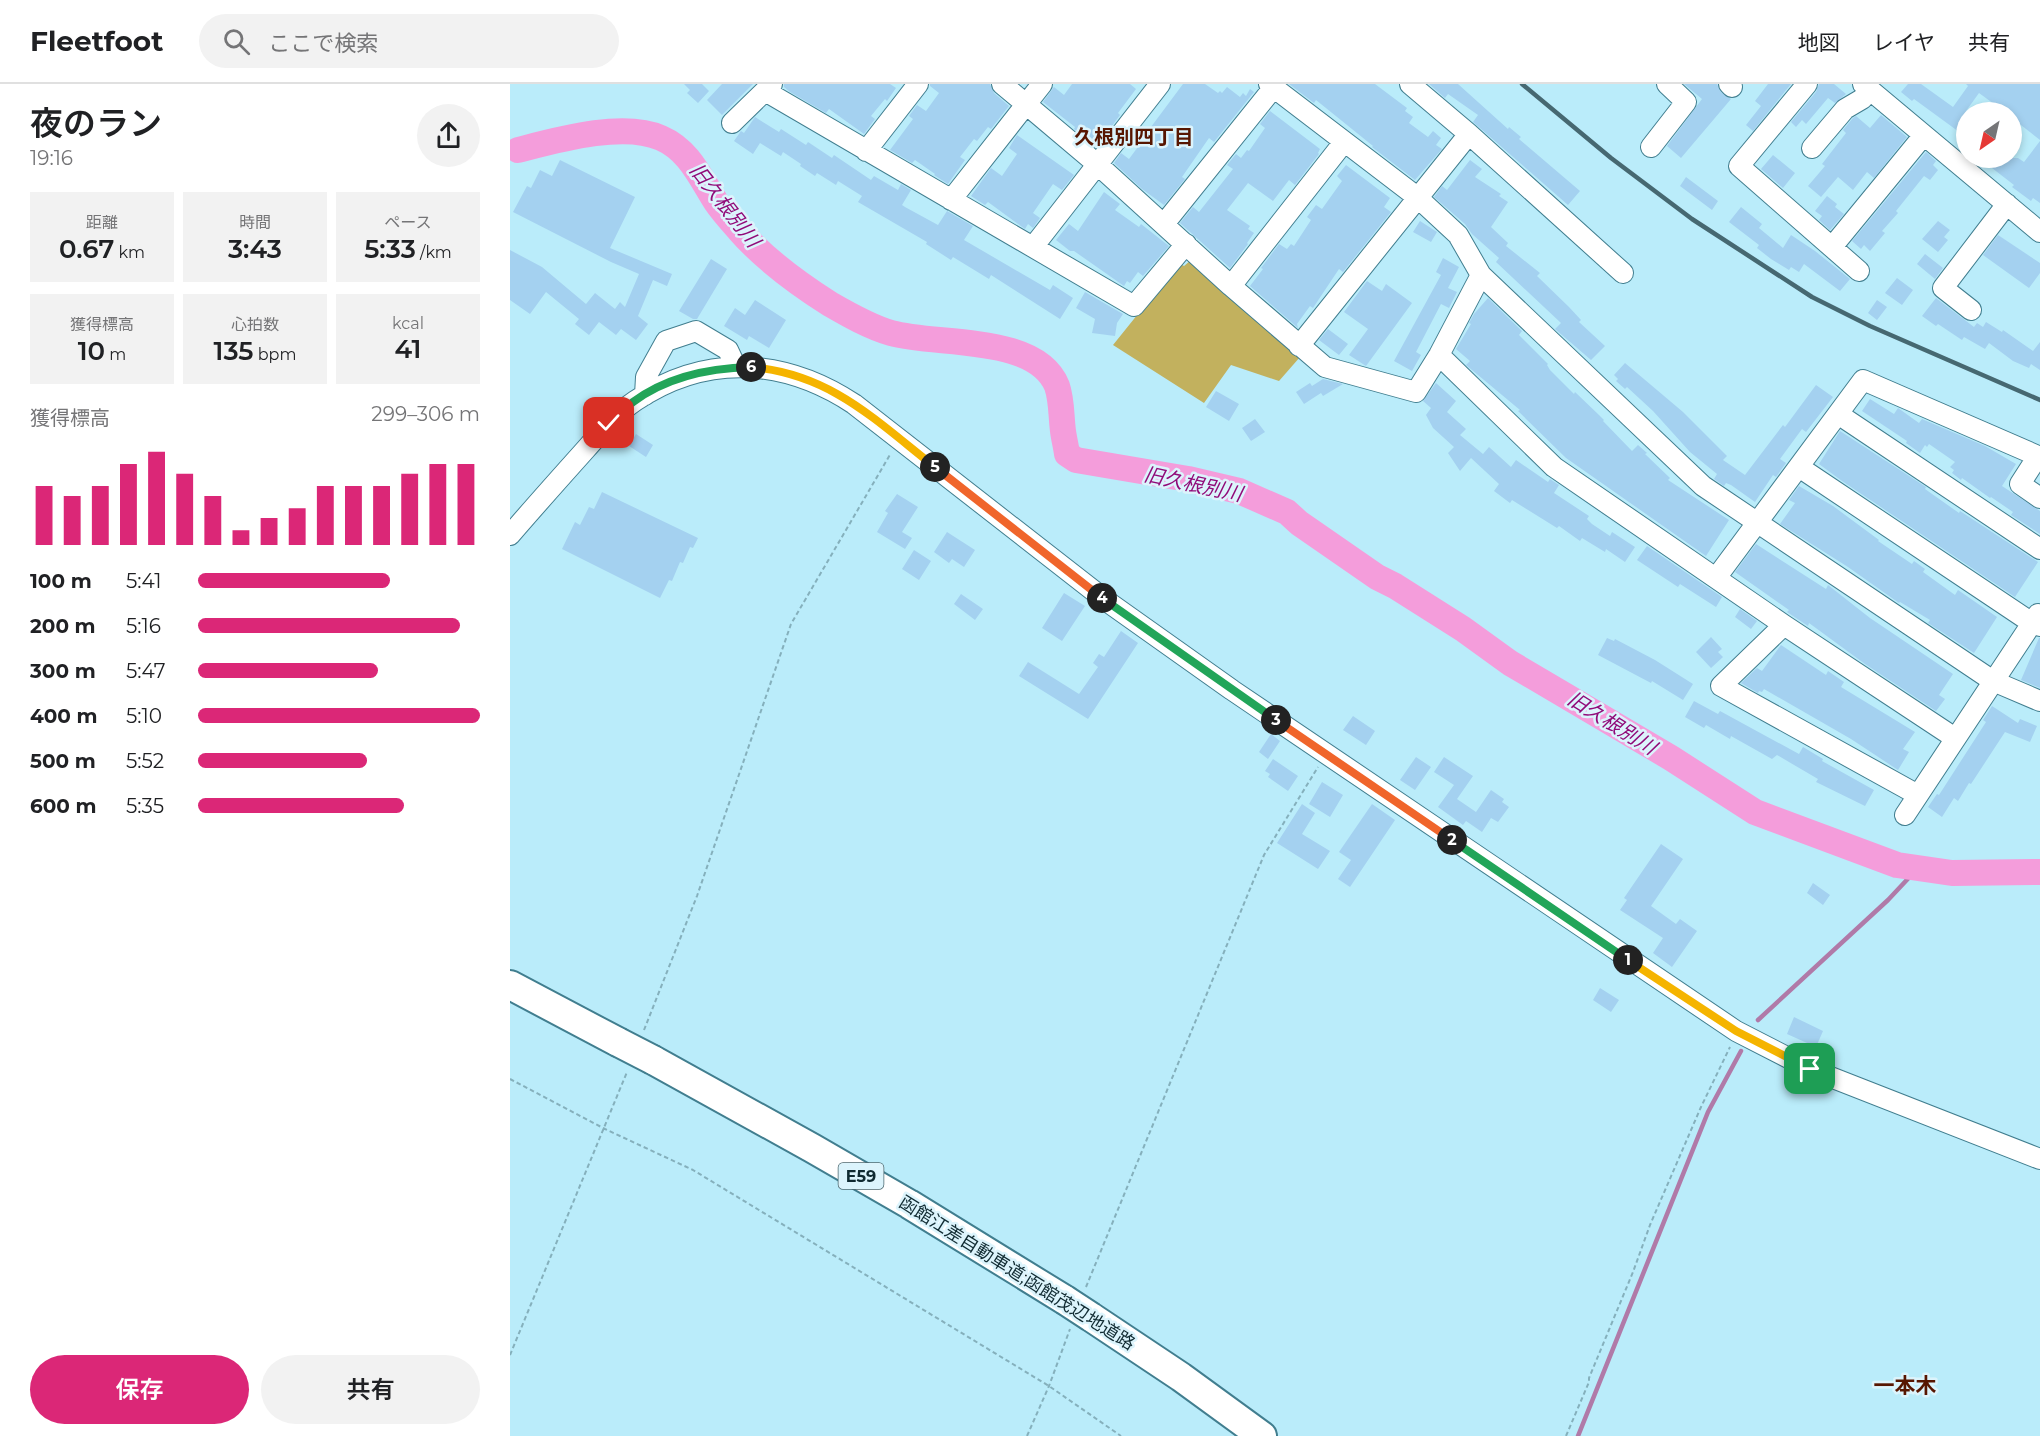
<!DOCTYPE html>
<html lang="ja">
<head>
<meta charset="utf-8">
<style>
  :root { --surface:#fff; --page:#f2f2f2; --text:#202124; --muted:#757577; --line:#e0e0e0; --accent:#db2777 }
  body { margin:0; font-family:Montserrat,"Noto Sans JP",sans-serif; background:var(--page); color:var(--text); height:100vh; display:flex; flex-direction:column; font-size:22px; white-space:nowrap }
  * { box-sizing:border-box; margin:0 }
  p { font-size:20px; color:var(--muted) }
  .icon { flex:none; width:33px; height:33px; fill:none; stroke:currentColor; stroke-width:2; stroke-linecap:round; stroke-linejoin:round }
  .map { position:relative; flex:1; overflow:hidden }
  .drawer { display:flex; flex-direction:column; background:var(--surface); width:510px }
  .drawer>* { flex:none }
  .needle { width:39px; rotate:214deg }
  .tools { position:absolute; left:1446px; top:18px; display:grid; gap:12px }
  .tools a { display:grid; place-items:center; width:66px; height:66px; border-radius:50%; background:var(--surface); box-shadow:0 3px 9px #0003; font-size:30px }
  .pin { position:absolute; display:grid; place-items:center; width:51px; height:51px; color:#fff; margin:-26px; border-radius:12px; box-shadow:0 3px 9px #0006 }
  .km { position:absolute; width:30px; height:30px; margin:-15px; border-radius:50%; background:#222; color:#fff; font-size:16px; line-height:30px; text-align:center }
  .round { display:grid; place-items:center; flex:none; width:63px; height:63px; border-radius:32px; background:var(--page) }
  .headline { display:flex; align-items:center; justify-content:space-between; height:102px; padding:0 30px }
  h1 { font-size:33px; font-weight:600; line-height:45px }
  .figures { display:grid; grid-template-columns:repeat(3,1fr); gap:9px; height:102px; padding:6px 30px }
  .figures div { display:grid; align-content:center; border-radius:0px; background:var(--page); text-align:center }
  .figures b { font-size:26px; font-weight:600 }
  .figures small { font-size:16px; font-weight:400 }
  .figures p { font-size:16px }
  .chart { height:168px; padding:12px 30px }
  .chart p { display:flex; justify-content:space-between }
  .chart svg { width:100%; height:108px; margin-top:6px; stroke:var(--accent); stroke-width:6 }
  .action { display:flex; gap:12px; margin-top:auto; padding:12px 30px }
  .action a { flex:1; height:69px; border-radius:36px; background:var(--accent); color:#fff; font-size:24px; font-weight:600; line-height:69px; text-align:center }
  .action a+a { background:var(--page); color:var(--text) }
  ul { padding:0 30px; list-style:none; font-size:20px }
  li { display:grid; grid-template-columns:96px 72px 1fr; align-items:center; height:45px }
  li i { height:15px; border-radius:8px; background:var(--accent) }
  header { display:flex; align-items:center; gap:36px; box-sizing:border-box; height:84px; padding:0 30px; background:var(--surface); border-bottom:2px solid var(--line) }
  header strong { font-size:28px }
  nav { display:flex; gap:33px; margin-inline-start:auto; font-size:21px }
  .search { width:420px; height:54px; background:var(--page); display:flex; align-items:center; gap:15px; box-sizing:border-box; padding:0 21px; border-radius:33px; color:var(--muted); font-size:22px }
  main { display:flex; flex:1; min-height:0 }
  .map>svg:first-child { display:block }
</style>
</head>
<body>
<header>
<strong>Fleetfoot</strong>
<div class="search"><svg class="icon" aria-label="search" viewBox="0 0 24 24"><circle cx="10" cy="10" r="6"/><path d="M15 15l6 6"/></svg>ここで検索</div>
<nav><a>地図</a><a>レイヤ</a><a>共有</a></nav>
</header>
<main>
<section class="drawer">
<div class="headline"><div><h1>夜のラン</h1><p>19:16</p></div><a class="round"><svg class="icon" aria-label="share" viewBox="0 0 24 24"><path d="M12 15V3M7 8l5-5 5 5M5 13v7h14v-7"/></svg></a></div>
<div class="figures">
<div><p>距離</p><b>0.67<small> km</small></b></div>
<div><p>時間</p><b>3:43</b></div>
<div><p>ペース</p><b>5:33<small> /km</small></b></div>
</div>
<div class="figures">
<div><p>獲得標高</p><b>10<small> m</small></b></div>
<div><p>心拍数</p><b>135<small> bpm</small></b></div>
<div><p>kcal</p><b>41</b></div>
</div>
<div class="chart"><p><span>獲得標高</span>299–306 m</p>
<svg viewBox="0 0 160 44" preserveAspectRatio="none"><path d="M5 44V20M15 44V24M25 44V20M35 44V11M45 44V6M55 44V15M65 44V24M75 44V38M85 44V33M95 44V29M105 44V20M115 44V20M125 44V20M135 44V15M145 44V11M155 44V11"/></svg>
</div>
<ul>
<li><b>100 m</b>5:41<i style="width:68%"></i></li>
<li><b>200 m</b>5:16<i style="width:93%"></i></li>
<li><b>300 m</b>5:47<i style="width:64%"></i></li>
<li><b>400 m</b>5:10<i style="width:100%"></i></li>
<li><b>500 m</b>5:52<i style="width:60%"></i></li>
<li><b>600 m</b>5:35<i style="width:73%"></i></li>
</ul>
<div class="action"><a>保存</a><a>共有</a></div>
</section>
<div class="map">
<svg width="1530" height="1352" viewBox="0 0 1530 1352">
  <rect width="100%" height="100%" fill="#baecfa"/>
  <path fill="#c2b15e" d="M681,176L790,273L769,297L721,281L694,319L603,261L669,179L674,182Z"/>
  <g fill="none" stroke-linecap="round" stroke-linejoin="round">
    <path stroke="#b07aa8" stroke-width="4.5" d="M0,66H8
      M1248,936L1378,816L1408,784
      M1068,1352L1198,1028L1231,967"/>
    <path stroke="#f49ddb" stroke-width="26" d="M8,66C47,56 113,37 151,54C179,66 190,93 206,118C212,127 221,137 229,146C255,176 287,199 320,220C339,231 360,243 381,249C427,262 526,250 547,302C552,317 551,332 553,347C554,355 556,362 557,370L566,376L678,395L729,407L777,428L789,439L867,493L885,502L953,545L1000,579L1161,674L1245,728L1387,781L1442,789L1530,788"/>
  </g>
  <path fill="#a4d1f0" d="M174,0H192L199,7L188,19L177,9L180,6Z
    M212,0H243L212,31L197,16Z
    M274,0H380L386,4L377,17L375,15L361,32L365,35L354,50L319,25L316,29L280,8L274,3Z
    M420,0H480L484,9L499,22L481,45L478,43L467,57L464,55L450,73L455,76L438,100L424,91L425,90L405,76L402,79L380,66L403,35L399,32L407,21L416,27L429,9L420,2Z
    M562,0H620L626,5L608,29L610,31L602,42L600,41L587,58L580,53L577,56L564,45L565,43L533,18L544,3L554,11Z
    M673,0H695L708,9L710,7L712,9L717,3L730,13L733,9L736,12L740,5L744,8L704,58L699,54L672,93L675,95L654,121L632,105L604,79L611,69L619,75L639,48L638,47Z
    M779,0H865L897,24L895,27L903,33L899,39L918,53L923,47L931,54L926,61L932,65L905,96L862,63L863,62L806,16L804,19Z
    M919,0H948L998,45L999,43L1011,53L1009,55L1070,107L1058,121L963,38L968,31L938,10L935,14Z
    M1174,0H1207L1211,8L1221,15L1171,74L1157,62L1192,15Z
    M1258,0H1281L1243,47L1236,41L1251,22L1245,17Z
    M1309,0H1324L1336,10L1325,19L1318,14L1296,40L1292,36L1286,43L1281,38L1306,8Z
    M1398,0H1411L1443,23L1458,2L1456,0H1530V56L1502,34V28H1495L1469,9L1456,27V53L1404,15L1402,17L1391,8Z
    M760,27L810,65L808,69L809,70L785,101L779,96L763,117L738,99L717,126L740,142L738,145L744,149L737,159L738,160L720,184L670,139L683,123L689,128L723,85L717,81L726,70L731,74L737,66L739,67L755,44L750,40Z
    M1371,31L1397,53L1364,94L1357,88L1343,106L1328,93L1311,113L1298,102L1315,82L1312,80L1336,49L1333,46L1343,34L1346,32L1360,44Z
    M245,33L269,48L271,45L296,61L298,58L322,74L324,71L361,96L364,92L388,106L391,100L401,106L392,121L395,123L428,141L437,127L463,142L454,156L540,206L543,201L563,214L550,235L481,191L479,195L443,173L441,176L416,160L417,158L348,118L352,112L328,97L326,101L307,89L305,92L290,82L291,80L273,68L271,72L250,59L243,70L224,57L231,47L234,49Z
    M507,51L564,91L552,106L543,100L523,129L530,134L523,144L518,140L515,145L478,118L475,121L461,112L481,84L492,92L507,70L499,64Z
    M1530,57V119L1523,114L1521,117L1502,103L1504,101L1482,84L1484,81L1475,74H1508L1514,78Z
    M1416,68L1426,77L1423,81L1428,86L1420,96L1414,92L1386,127L1388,129L1372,147L1375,149L1360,167L1354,161L1351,165L1342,157Z
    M1263,71L1285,89L1273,104L1251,85Z
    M50,76L125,113L100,164L162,190L157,202L143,196L128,232L138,240L126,256L111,245L106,251L89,238L79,251L65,240L69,235L36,208L20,230L0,216V166L32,183L76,220L85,209L105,225L110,218L115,223L129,190L101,178L3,128L17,102L21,104L30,86L42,92Z
    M960,76L972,85L965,93L991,110L989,112L998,118L981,143L998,159L996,162L1030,189L1027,192L1059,223L1071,236L1069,238L1095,262L1081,276L1045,245L1051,239L986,178L989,174L962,150L955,140L924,113L932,102L937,106Z
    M836,81L880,114L874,123L881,128L833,188L829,185L803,224L800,222L787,240L788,244L740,202L753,185L751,184L769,160L777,165L781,160L784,162L801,136L797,133L806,121L812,125L832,97L827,92Z
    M1176,93L1208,117L1202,126L1170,102Z
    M594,108L610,120L605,126L629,143L631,140L659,162L633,192L628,188L620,199L617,197L614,202L564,167H560L546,156L559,140L568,147Z
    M1317,112L1327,120L1325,123L1334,130L1320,146L1309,136L1312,132L1305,127Z
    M1231,123L1252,140L1249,144L1273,164L1281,151L1305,167L1340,195L1330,207L1294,180L1289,188L1281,183L1279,186L1261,175L1247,164L1249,161L1219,138Z
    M910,137L927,148L921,158L903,148Z
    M1428,137L1440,146L1434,153L1438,156L1428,168L1412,155Z
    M1488,151L1530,179V189L1519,204L1473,171Z
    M1415,170L1433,184L1425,195L1407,180Z
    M933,174L949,183L938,204L947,208L939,224L931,220L906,268L911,271L902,287L884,277L931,191L926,188Z
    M201,175L217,185L187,235H183L169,227Z
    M1387,194L1403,206L1392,221L1375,209Z
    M857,197L872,207L876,200L902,219L856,282L839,271L858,245L834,228Z
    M575,208L613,230L607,239L605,252L582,249L585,235L566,224Z
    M978,214L1012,247L1009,251L1038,280L1037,281L1040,286L1064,310L1065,308L1089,331L1094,336L1093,337L1122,367L1128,361L1137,369L1135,370L1160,394L1158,396L1219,436L1196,472L1056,374L1008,327L1010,326L956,281L960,277L946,265L961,240L959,239L964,230Z
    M1426,214L1464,243L1467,239L1473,243L1476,238L1492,248L1493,246L1523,267L1530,258V286L1521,280L1519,284L1503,277L1479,259L1475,265L1454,253L1452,256L1428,240L1426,242L1412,232Z
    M245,216L276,236L259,264L239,252L237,256L214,242L225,224L235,231Z
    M1367,216L1377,223L1367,236L1358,229Z
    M818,245L838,260L829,271L809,256Z
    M1115,279L1173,328L1217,372L1213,376L1235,391L1273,341L1275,343L1306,301L1323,313L1296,348L1292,345L1270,375L1276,379L1266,393L1263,391L1245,418L1221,401L1216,399L1214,402L1204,395L1207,390L1180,368L1143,327L1117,303L1115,305L1106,297L1108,295L1104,291Z
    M813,295L833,300L813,312L811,309L794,320L786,308L800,299L802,302Z
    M926,299L946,317L937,328L956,345L950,351L973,370L979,363L1001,383L1006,376L1038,398L1040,395L1049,401L1044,409L1079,432L1077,435L1082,440L1100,452L1102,448L1125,463L1115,478L1096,465L1095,468L1072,454L1070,457L1049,442L1047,444L1002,416L1000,419L984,407L989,400L961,374L950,387L938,369L944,363L923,344L916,331L921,324L913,317Z
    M706,307L729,320L719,337L696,323Z
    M1360,315L1384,330L1388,324L1409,339L1412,335L1475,362L1506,380L1492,402L1530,427V450L1501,431L1503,428L1481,413L1480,414L1452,394L1451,396L1442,389L1444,386L1440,383L1445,378L1419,360L1417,363L1415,361L1410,369L1396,359L1397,357L1352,327Z
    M745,335L755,348L741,357L732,344Z
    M1330,347L1416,403L1415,405L1449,429L1450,427L1528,478L1505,513L1332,397L1309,380Z
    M126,350L143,361L136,373L119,362Z
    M1289,402L1323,422L1369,456L1368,457L1402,480L1404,477L1415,485L1413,488L1445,511L1448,506L1487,533L1464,569L1418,539L1420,536L1390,518L1389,519L1338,483L1270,440L1285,419L1279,416Z
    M92,408L188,454L183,464L180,463L173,479L170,478L162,497L159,496L150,514L52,465L65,438L70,441L79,423L84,425Z
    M387,410L408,423L392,448L402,454L395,465L367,448L378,429L375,427Z
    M437,448L465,466L454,483L442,475L439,479L424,468Z
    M1246,460L1316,505L1318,501L1360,534L1443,590L1429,611L1435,615L1426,627L1355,580L1299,539L1298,542L1277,528L1279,526L1225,488Z
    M1137,462L1212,513L1206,523L1170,500L1168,503L1127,476Z
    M404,466L421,477L409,496L392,485Z
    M554,509L575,522L552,557L532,544Z
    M451,510L473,525L465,536L444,520Z
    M1230,525L1247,537L1241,545L1225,533Z
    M611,547L628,559L578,635L509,592L518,578L569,610L588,583L583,579L589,570L594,573Z
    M1201,553L1212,565L1208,568L1213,573L1201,584L1186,568Z
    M1097,554L1104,557L1105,555L1145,576L1183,600L1173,616L1142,597L1141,599L1088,571Z
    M1529,554H1530V604L1511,596Z
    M1271,561L1316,591L1318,587L1334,598L1331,603L1405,648L1393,665L1399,668L1388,686L1341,655L1254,605L1252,608L1249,607L1248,609L1231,599L1247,584L1252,587Z
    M1184,617L1208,630L1210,627L1289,670L1293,663L1313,675L1312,677L1364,706L1355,722L1306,698L1308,695L1267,671L1262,675L1221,652L1220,655L1196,641L1194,644L1175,633Z
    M1482,622L1508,639L1510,635L1527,642L1520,658L1495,648L1461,700L1459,699L1448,717L1444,714L1432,733L1418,723L1427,710L1429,711L1476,638L1473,636Z
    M843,632L865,647L856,661L833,646Z
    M761,650L770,657L758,675L749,668Z
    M906,673L921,683L905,706L890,696Z
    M934,673L963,692L947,715L966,728L981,706L994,715L992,718L999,723L988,738L981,734L972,748L956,737L953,741L928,723L944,701L924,688Z
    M763,675L788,692L778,707L758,693L760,690L755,687Z
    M812,698L833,711L820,733L799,720Z
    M792,720L805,729L792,750L820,767L808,785L767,759Z
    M862,720L885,736L840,803L828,795L841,776L829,768Z
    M1151,760L1173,775L1141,822L1166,840L1170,835L1187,847L1162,883L1143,869L1153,854L1110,826L1117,816L1114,814Z
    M1303,799L1320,811L1313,821L1297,809Z
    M1090,904L1109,916L1101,928L1083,916Z
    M1284,933L1313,947L1306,963L1277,950Z"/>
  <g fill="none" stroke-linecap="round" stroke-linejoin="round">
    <defs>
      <path id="minor" d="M492,0L587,80L721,202L815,283L906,308L929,271L971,191
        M759,0L907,113L948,151L971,191L1193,402L1483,597L1530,617
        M900,0L959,50L1113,189
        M1219,0L1222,3
        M1297,0L1229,82L1349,187
        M1353,0L1530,148
        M255,7L624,222L676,160
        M222,39L262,0
        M1141,63L1176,18L1157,0
        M1302,64L1335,25L1352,15L1360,6
        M356,67L408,0
        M441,116L532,0
        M654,140L764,3
        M523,163L650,0
        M1322,163L1414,51
        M721,202L834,58
        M1461,226L1433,204L1497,120
        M789,262L959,50
        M929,271L1044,383L1274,541L1445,654
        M135,311L136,293L156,257L186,247L218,266L226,283
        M1328,330L1530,465
        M1289,383L1522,539L1530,542
        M0,451C25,422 50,394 76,365C91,348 106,330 125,317C196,269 274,274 344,320L598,518L722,606L1226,947L1300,985L1530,1075
        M1206,494L1353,296L1528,372L1510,400L1530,414
        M1274,541L1211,602L1408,711
        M1395,731L1528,530"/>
      <path id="highway" d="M0,901L108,958
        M143,976L302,1064L399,1120L555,1216
        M581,1233L671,1293L752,1352"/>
    </defs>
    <use href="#minor" stroke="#417e8f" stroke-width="22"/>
    <use href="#highway" stroke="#417e8f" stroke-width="32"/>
    <path stroke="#85b0bc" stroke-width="2" stroke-dasharray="4.5 3" stroke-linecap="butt" d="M134,946L187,812L281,540L381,369
      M0,995L95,1045L183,1086L539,1302L611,1352
      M576,1203L754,771L808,683
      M0,1271L117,988
      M517,1352L539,1302L560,1245
      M1056,1352L1079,1298V1294L1123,1188L1140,1141L1191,1023L1220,963"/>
    <use href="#minor" stroke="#fff" stroke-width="20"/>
    <use href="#highway" stroke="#fff" stroke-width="28"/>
    <path stroke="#466871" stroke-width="4.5" d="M1012,0L1101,74L1182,135L1302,213L1360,242L1530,316"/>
    <defs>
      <path id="highway-bridge" d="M108,958L143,976
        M555,1216L581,1233"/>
    </defs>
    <use href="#highway-bridge" stroke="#417e8f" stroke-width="32" stroke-linecap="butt"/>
    <use href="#highway-bridge" stroke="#fff" stroke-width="28"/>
  </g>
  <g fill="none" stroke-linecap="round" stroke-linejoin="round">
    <defs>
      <path id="split-1" d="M1118,876L1226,947L1300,985"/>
      <path id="split-2" d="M942,756L1118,876"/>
      <path id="split-3" d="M766,636L942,756"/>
      <path id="split-4" d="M592,514L766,636"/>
      <path id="split-5" d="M425,383L592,514"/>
      <path id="split-6" d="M241,283C321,290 365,336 425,383"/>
      <path id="split-7" d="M99,339C107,332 115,324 123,318C158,292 200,284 241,283"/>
    </defs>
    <use href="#split-1" stroke="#fff" stroke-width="12"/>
    <use href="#split-2" stroke="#fff" stroke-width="12"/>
    <use href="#split-3" stroke="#fff" stroke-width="12"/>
    <use href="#split-4" stroke="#fff" stroke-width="12"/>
    <use href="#split-5" stroke="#fff" stroke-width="12"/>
    <use href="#split-6" stroke="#fff" stroke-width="12"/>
    <use href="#split-7" stroke="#fff" stroke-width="12"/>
    <use href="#split-1" stroke="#f5b400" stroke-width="8"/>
    <use href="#split-2" stroke="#22a559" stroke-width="8"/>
    <use href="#split-3" stroke="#f0652b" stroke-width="8"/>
    <use href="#split-4" stroke="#22a559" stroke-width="8"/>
    <use href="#split-5" stroke="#f0652b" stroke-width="8"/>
    <use href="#split-6" stroke="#f5b400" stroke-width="8"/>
    <use href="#split-7" stroke="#22a559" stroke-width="8"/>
  </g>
  <g text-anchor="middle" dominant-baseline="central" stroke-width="5" stroke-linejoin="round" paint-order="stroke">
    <rect fill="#dcf4fc" stroke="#4d676e" stroke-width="1.5" x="328.5" y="1079" width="45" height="26" rx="4.5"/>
    <g font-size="16" font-weight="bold" fill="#102a31">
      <text x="351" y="1092">E59</text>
    </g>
    <g font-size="18" fill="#102a31" stroke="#dcf4fc">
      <text transform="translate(507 1189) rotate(32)">函館江差自動車道;函館茂辺地道路</text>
    </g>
    <g font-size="20" font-weight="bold" fill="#571601" stroke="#dcf4fc">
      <text x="624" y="53">久根別四丁目</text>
    </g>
    <g font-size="20" font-style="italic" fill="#910b79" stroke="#dcf4fc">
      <text transform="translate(215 121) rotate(52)">旧久根別川</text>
      <text transform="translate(683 400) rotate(12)">旧久根別川</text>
      <text transform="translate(1102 639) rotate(32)">旧久根別川</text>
    </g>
    <g font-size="21" font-weight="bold" fill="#571601" stroke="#dcf4fc">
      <text x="1395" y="1301">一本木</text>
    </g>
  </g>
</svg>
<div class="tools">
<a><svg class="needle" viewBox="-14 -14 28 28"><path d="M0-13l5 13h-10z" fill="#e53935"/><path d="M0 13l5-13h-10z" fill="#757577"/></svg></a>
</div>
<div class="pin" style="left:1300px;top:985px;background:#1e9e55"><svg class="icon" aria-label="arrive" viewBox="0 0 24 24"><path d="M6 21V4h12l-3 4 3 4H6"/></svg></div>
<div class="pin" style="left:99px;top:339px;background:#d93025"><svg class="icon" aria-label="check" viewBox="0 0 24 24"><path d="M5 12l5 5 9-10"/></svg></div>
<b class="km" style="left:1118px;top:876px">1</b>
<b class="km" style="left:942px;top:756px">2</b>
<b class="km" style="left:766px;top:636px">3</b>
<b class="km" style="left:592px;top:514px">4</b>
<b class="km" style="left:425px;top:383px">5</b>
<b class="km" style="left:241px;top:283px">6</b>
</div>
</main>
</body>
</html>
